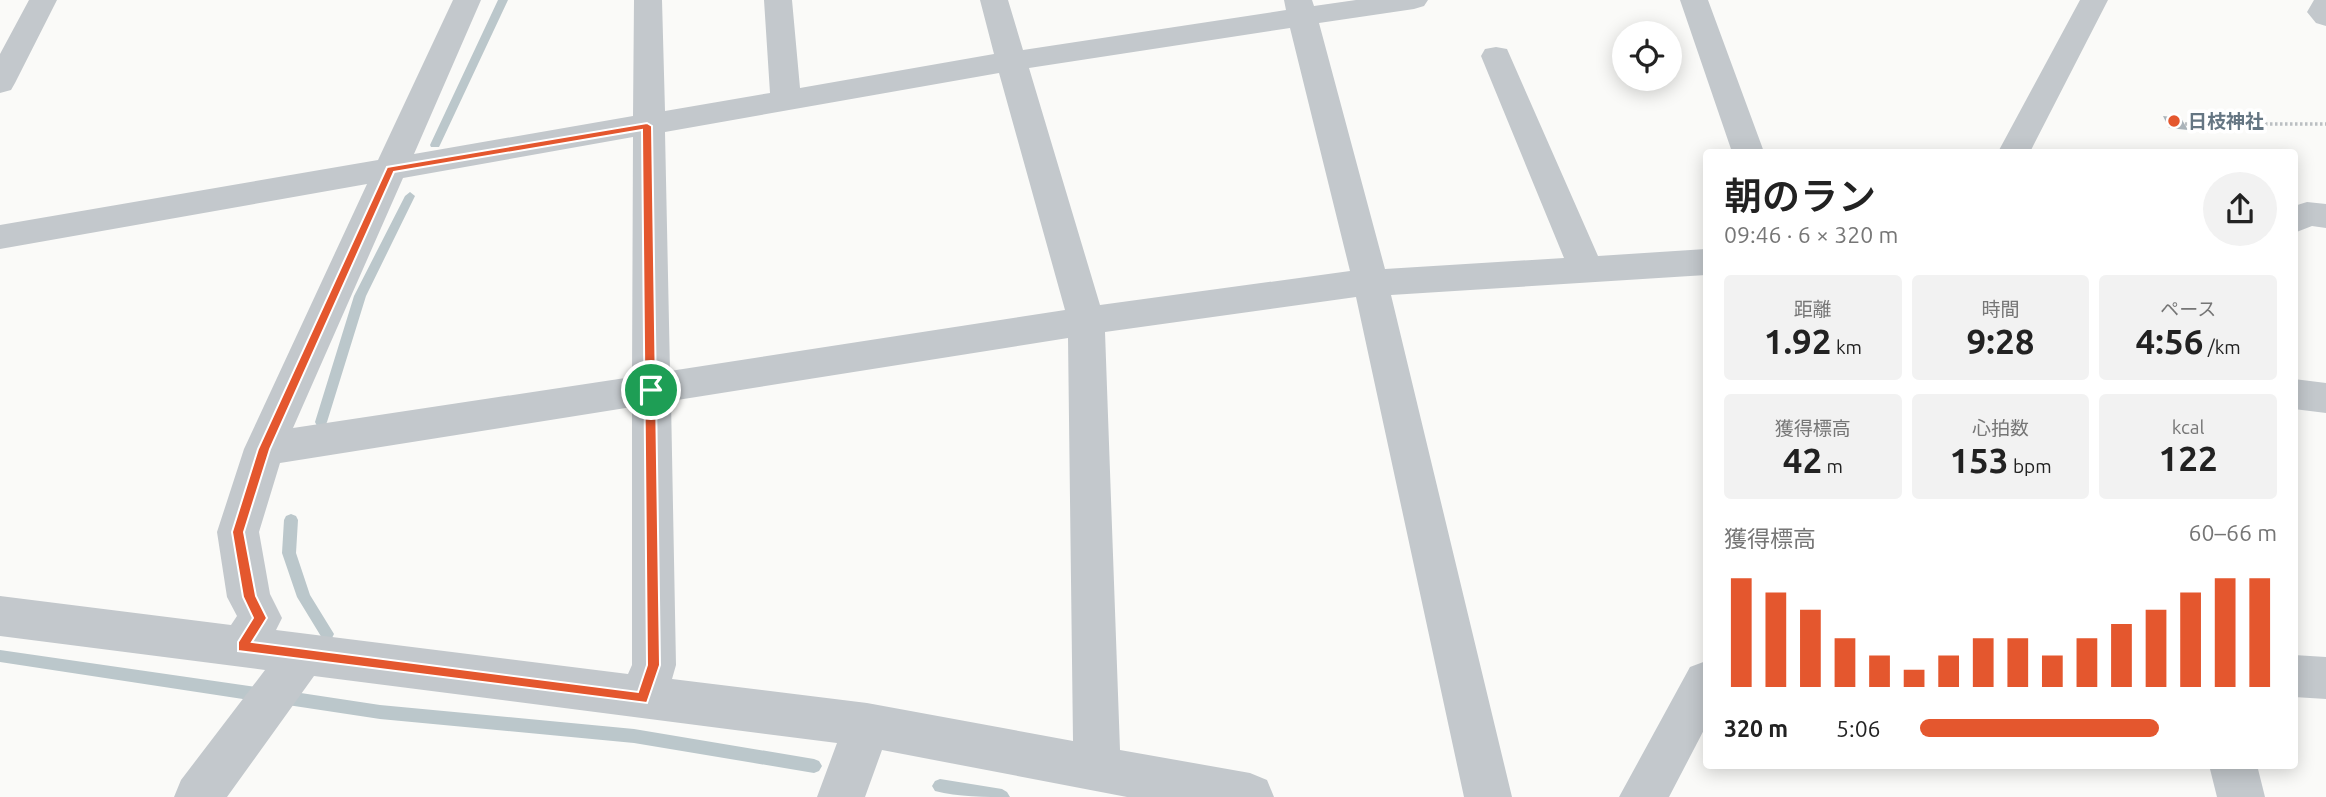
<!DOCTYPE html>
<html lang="ja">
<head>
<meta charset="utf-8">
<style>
  :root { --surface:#fff; --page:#f2f2f2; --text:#222; --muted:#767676; --accent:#e4572e }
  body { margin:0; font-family:Ubuntu,"Noto Sans JP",sans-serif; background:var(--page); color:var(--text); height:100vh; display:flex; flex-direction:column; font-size:26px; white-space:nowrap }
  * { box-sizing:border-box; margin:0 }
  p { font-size:23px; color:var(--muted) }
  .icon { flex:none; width:38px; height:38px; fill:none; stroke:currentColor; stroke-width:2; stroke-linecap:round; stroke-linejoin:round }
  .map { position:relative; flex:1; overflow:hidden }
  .panel { position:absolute; left:1703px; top:149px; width:595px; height:620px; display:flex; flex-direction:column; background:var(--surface); border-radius:7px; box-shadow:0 4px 18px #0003 }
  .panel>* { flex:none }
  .buttons { position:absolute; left:1612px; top:21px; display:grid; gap:14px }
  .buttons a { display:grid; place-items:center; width:70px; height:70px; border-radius:50%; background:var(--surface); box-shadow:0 4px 18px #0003; font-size:35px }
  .pin { position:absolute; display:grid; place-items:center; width:60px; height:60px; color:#fff; margin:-30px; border:4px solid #fff; border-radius:50%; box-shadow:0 2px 7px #0007 }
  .round { display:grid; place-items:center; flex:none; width:74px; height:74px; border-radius:37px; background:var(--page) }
  .head { display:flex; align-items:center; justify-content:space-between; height:119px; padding:0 21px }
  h1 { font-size:38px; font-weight:600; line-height:52px }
  .metrics { display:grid; grid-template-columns:repeat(3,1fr); gap:10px; height:119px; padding:7px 21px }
  .metrics div { display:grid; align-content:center; border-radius:7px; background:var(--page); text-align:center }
  .metrics b { font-size:35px; font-weight:600 }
  .metrics small { font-size:19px; font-weight:400 }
  .metrics p { font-size:19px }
  .chart { height:196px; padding:14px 21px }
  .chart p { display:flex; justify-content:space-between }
  .chart svg { width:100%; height:126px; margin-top:7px; stroke:var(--accent); stroke-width:6 }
  ul { padding:0 21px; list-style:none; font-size:23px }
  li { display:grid; grid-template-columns:112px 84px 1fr; align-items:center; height:52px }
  li i { height:18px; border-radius:9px; background:var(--accent) }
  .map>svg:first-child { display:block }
</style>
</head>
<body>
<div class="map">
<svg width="2326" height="797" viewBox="0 0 2326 797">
  <rect width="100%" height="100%" fill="#fafaf8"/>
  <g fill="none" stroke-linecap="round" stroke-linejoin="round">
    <path fill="#bbc7cb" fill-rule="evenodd" d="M498,0H508L440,145L439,147H431L430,145Z
      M410,192L415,196L366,296L327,422L325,426H317L315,422L354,296L405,196Z
      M291,514L296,516L298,520L296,553L310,595L334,634L332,638L327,640L322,638L297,597L282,553L284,520L286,516Z
      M0,650L263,688L268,690L270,695L268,700L263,702L0,662Z
      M281,690L380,705L634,729L814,759L819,761L822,766L819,771L814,773L634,743L380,719L281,704L276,702L274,697L276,692Z
      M940,779L1002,789L1007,792L1010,797C985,797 958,797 935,791L932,786L935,781Z"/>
  </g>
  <path fill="#aab3b9" d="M2163,116L2181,118L2188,130L2169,128Z"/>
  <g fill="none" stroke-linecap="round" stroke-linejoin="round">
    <path stroke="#bbbfc2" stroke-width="3.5" stroke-dasharray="2.5 2.5" stroke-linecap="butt" d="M2185,124H2326"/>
    <path fill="#c3c8cc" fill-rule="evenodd" d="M29,0H57L15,83L11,90L0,93V54Z
      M453,0H481L414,154L633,116L634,0H662L665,111L770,93L764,0H792L800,88L994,54L980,0H1008L1023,50L1286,10L1284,0H1312L1314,6L1356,0H1428L1424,6L1414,9L1319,23L1385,269L1564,258L1481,56L1485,49L1496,47L1507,49L1598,256L1706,249V275L1391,295L1512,797H1464L1356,297L1105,332L1120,750L1250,773L1267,780L1274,797H1127L882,750L865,797H817L837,743L314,676L227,797H174L181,780L265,670L0,636V596L231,625L237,616L227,597L217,532L244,449L367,184L0,249V225L378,160ZM1290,28L1350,271L1100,305L1029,68ZM999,73L1065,310L670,371L665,132ZM633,137L632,377L293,428L403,178ZM1068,338L1073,741L867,703L672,679L676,665L671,401ZM632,407V665L628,674L276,630L282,618L270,594L259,532L280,463Z
      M1680,0H1708L1764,152H1732Z
      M2080,0H2108L2030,152H1998Z
      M2314,0H2326V26L2316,23L2307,12Z
      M2307,202L2326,204V228L2312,226L2294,233V206Z
      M2294,379L2326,383V413L2294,409Z
      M2294,655L2326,657V699L2294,697Z
      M1706,661V726L1669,797H1619L1690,667Z
      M2209,765H2257L2265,797H2217Z"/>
  </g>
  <path fill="#e4572e" stroke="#fff" stroke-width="2" fill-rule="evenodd" d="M647,123L652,126L660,665L647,703L238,651V642L253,618L243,597L232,532L258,449L387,167ZM642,130L647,665L638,692L252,642L267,618L256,596L244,532L270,449L394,172Z"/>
  <circle fill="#e4572e" stroke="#fff" stroke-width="2.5" cx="2174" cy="121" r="7"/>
  <g text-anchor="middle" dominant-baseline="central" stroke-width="7" stroke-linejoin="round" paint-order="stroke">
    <g font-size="19" font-weight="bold" fill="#657683" stroke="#fff" text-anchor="start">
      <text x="2188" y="121">日枝神社</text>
    </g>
  </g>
</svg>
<div class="buttons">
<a><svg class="icon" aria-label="locate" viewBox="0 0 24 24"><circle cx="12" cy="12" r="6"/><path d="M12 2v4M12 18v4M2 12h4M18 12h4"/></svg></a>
</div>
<div class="pin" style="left:651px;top:390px;background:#1e9e55"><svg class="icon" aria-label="arrive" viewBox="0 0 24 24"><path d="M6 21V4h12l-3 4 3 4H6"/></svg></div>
<section class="panel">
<div class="head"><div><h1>朝のラン</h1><p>09:46 · 6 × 320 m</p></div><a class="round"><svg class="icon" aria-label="share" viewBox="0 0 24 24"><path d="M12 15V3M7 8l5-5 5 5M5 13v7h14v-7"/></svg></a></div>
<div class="metrics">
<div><p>距離</p><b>1.92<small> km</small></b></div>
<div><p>時間</p><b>9:28</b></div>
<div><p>ペース</p><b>4:56<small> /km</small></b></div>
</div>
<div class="metrics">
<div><p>獲得標高</p><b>42<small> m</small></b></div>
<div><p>心拍数</p><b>153<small> bpm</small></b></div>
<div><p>kcal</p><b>122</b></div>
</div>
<div class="chart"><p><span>獲得標高</span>60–66 m</p>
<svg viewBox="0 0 160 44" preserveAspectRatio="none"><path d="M5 44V6M15 44V11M25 44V17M35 44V27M45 44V33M55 44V38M65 44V33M75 44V27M85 44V27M95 44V33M105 44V27M115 44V22M125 44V17M135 44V11M145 44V6M155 44V6"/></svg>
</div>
<ul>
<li><b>320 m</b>5:06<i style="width:67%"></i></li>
</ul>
</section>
</div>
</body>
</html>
